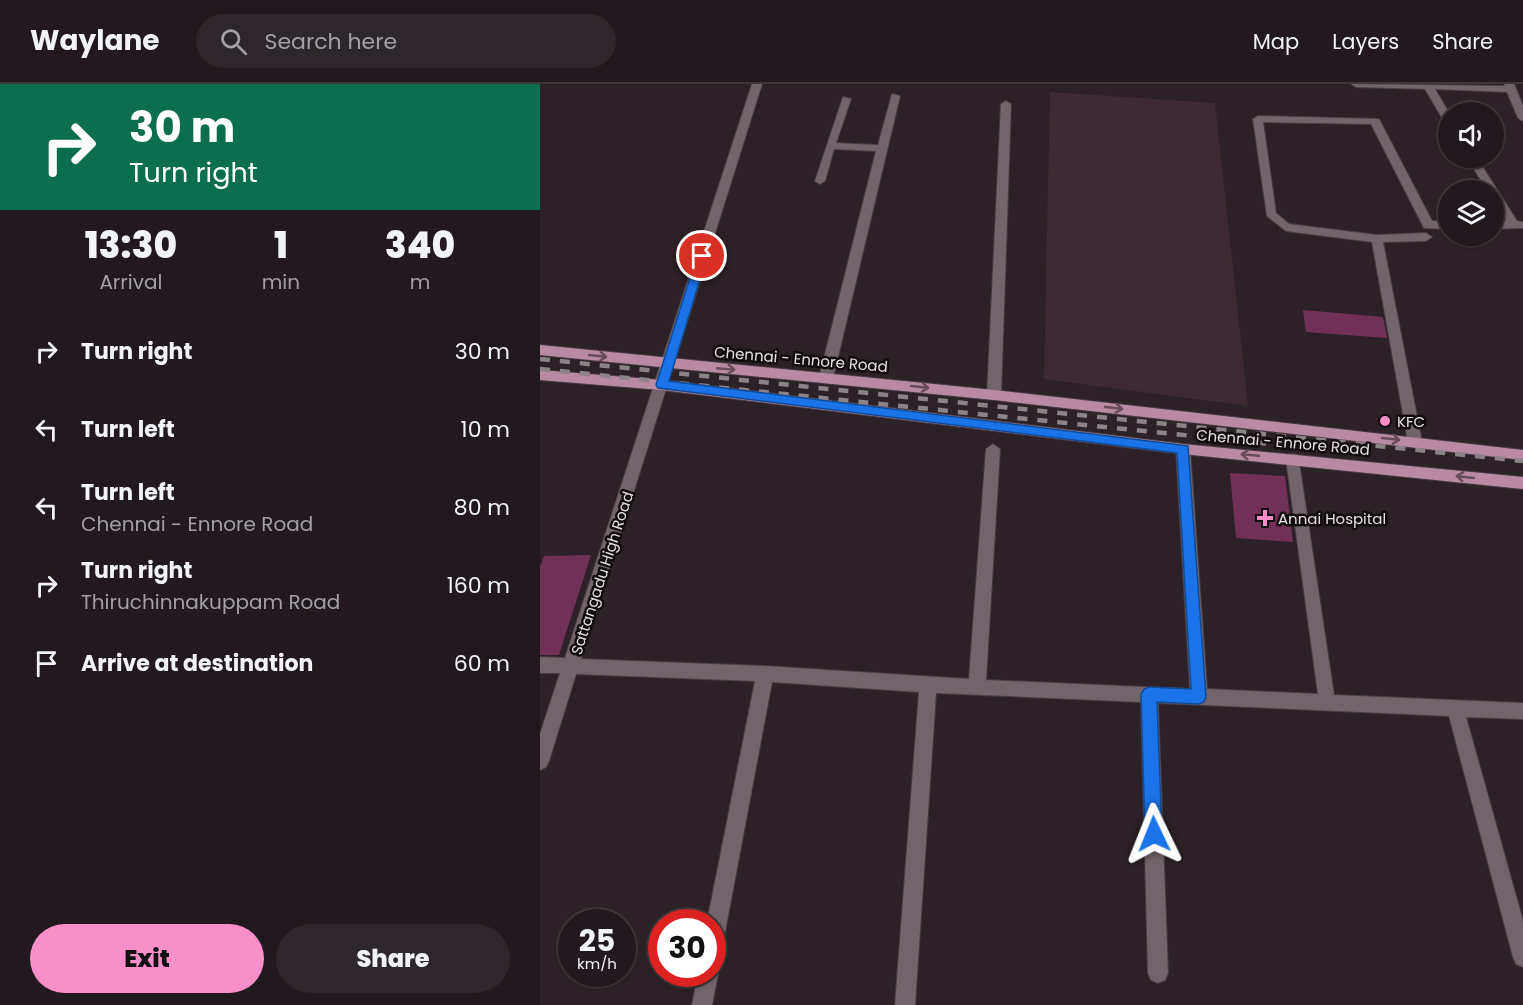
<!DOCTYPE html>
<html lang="en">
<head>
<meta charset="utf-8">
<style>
  :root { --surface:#21191d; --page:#2d262a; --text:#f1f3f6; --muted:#a2a0a4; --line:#3e383b; --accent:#f98fc9 }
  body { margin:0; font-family:Poppins,sans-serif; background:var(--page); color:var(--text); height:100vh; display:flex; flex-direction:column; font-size:22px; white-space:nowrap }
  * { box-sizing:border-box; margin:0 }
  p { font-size:20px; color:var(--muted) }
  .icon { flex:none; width:33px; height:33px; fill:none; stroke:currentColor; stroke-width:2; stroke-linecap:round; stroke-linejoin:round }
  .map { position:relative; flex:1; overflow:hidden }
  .side { display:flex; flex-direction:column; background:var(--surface); width:540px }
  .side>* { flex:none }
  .banner { background:#0b6e4f; color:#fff; overflow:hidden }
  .controls { position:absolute; left:898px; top:18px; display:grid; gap:12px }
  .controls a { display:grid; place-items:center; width:66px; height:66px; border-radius:50%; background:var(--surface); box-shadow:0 2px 4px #0004,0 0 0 2px var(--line); font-size:30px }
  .speed { position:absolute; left:18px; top:825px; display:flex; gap:12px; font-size:30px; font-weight:700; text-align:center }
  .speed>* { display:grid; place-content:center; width:78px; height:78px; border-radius:50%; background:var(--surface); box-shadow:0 2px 4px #0004,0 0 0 2px var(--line); line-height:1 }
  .speed small { font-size:15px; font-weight:400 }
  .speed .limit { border:9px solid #d22; background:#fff; color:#111 }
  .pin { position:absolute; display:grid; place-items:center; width:51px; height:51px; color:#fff; margin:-26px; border:3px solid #fff; border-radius:50%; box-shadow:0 2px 6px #0007 }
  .me { position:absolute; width:66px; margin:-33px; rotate:358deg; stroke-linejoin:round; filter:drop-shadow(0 0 4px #0008) }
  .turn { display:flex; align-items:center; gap:21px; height:126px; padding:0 30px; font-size:27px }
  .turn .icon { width:78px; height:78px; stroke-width:2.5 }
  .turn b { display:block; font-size:42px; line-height:51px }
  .eta { display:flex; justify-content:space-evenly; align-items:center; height:102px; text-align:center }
  .eta b { font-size:36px; font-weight:800; line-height:42px }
  .primary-button { display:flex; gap:12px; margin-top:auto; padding:12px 30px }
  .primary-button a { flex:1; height:69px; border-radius:36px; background:var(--accent); color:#111; font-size:24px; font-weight:800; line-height:69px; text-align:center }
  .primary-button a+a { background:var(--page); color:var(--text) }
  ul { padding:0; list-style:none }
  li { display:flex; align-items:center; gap:18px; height:78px; padding:0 30px }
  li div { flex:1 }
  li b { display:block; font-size:22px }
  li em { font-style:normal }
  header { display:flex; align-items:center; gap:36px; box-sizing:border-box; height:84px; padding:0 30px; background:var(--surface); border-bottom:2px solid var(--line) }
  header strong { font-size:28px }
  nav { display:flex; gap:33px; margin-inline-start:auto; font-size:21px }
  .search { width:420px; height:54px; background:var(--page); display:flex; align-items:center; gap:15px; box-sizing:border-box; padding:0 21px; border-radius:33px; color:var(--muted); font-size:22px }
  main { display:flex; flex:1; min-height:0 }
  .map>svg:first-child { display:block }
</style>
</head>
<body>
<header>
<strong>Waylane</strong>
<div class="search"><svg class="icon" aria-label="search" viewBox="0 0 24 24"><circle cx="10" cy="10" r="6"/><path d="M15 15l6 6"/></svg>Search here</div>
<nav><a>Map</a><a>Layers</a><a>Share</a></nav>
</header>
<main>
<section class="side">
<div class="banner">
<div class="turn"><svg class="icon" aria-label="right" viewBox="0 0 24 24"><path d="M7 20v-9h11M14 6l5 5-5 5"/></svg><div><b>30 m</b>Turn right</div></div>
</div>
<div class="eta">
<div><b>13:30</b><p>Arrival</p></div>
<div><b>1</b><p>min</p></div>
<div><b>340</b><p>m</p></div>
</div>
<ul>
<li><svg class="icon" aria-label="right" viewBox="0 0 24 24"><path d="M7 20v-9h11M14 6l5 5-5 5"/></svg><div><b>Turn right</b></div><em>30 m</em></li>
<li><svg class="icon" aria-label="left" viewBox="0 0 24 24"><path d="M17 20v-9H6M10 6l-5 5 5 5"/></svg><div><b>Turn left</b></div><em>10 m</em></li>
<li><svg class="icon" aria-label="left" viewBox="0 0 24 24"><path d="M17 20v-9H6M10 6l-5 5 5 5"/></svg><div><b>Turn left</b><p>Chennai - Ennore Road</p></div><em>80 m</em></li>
<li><svg class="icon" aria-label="right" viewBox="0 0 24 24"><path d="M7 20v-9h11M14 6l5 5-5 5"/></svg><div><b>Turn right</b><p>Thiruchinnakuppam Road</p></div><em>160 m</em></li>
<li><svg class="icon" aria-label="arrive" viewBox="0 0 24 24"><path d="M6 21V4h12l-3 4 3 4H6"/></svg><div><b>Arrive at destination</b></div><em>60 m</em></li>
</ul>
<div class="primary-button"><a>Exit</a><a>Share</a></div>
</section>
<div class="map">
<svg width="983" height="921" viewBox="0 0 983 921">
  <rect width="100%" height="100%" fill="#2c2127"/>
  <!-- built -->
  <path fill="#3c2b33" d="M 510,8 L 675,19 L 708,322 L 504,295 Z"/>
  <!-- building -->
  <g fill="#713156">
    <path d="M 763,226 L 843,233 L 847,254 L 766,248 Z"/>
    <path d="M 690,389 L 745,392 L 753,458 L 696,454 Z"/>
    <path d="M 51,471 L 19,571 L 0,571 L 0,483 L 4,472 Z"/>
  </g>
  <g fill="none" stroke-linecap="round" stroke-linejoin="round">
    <!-- minor casing -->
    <g stroke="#473e43" stroke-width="2">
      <g id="minor">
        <path d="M 212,0 L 222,0 L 41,575 L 225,582 L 429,595 L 446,365 L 453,360 L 460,365 L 446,596 L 650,605 L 636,365 L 643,360 L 650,365 L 667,605 L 778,610 L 746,375 L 753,370 L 758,371 L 794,611 L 983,619 L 983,635 L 926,633 L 983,837 L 983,883 L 976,880 L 973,873 L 909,632 L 618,619 L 628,889 L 625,896 L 618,899 L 611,896 L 608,889 L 601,618 L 396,609 L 375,921 L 355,921 L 379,608 L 232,598 L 182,864 L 179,871 L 172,874 L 172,838 L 167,838 L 215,597 L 36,590 L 9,677 L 6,683 L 0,686 L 0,650 L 20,589 L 0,589 L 0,573 L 25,574 Z"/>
        <path d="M 811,0 L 965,2 L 964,0 L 974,0 L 983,22 L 983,37 L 978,34 L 967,8 L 895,5 L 909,29 L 909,40 L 905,39 L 885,5 L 816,3 Z"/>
        <path d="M 352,10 L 360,12 L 293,294 L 286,299 L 279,294 L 336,67 L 294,65 L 285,97 L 280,100 L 275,97 L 303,13 L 311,15 L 296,59 L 338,61 Z"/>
        <path d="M 466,17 L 471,20 L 461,311 L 454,316 L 447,311 L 461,20 Z"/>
        <path d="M 718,32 L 839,35 L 892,137 L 909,137 L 909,145 L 884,144 L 831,40 L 723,38 L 736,129 L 749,140 L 837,151 L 886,149 L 892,153 L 886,157 L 843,158 L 882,358 L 880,362 L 875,363 L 868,358 L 832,158 L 746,147 L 727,132 L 713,35 Z"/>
        <path d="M 927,74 L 937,74 L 977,137 L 983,138 L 983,144 L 954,145 L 954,137 L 966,137 L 954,118 L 954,106 L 947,106 Z"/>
        <path d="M 172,882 L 178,890 L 172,921 L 152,921 L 158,890 L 172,890 Z"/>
      </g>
    </g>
    <!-- primary casing -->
    <g stroke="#473e43" stroke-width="2">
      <g id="primary">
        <path d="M 0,261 L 454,306 L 983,366 L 983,376 L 454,316 L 0,271 Z"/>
        <path d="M 0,286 L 122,296 L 643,360 L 983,393 L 983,405 L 643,370 L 122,306 L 0,296 Z"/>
      </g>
    </g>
    <!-- minor -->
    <use href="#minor" fill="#71646a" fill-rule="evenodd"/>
    <!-- primary -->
    <use href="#primary" fill="#ba8aa2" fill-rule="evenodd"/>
    <!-- rail -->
    <g stroke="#8c8388" stroke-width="4.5" stroke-dasharray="10 10" stroke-linecap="butt">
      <path d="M 0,275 L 983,377"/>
      <path d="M 0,285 L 828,370"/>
    </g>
  </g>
  <!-- one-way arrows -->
  <defs><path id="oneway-shaft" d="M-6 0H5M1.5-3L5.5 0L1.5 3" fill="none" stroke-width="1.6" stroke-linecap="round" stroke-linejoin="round" transform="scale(1.5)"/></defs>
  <g stroke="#664c58">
    <use href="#oneway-shaft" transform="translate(58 272) rotate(6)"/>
    <use href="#oneway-shaft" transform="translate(186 285) rotate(5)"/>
    <use href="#oneway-shaft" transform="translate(380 303) rotate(6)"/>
    <use href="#oneway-shaft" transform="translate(574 324) rotate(6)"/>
    <use href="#oneway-shaft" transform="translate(851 355) rotate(6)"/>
    <use href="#oneway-shaft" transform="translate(710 371) rotate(-175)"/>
    <use href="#oneway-shaft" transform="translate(925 393) rotate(-174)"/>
  </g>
  <!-- route -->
  <path fill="#1a73e8" stroke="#114b97" stroke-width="1.5" d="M 162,168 L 167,172 L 129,297 L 648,362 L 666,613 L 664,618 L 659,620 L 617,618 L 622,750 L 620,756 L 614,758 L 608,756 L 605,750 L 601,610 L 604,605 L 609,603 L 651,605 L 637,369 L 118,304 L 116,301 L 157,172 Z"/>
  <!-- markers -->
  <g fill="#f98fc9" stroke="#110d0f" stroke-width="2">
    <circle cx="845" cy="337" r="6"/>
    <path d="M722 425h6v6h6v6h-6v6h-6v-6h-6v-6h6z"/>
  </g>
  <g text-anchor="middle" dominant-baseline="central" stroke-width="5" stroke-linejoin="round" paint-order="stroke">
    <!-- street labels -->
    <g font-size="15" fill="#e7dfe3" stroke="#110d0f">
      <text transform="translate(261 275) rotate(5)">Chennai - Ennore Road</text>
      <text transform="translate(743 358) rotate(5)">Chennai - Ennore Road</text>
      <text transform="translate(62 489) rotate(-72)">Sattangadu High Road</text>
    </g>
    <!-- poi labels -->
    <g font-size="15" fill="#e7dfe3" stroke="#110d0f" text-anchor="start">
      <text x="857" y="337">KFC</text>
      <text x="738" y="434">Annai Hospital</text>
    </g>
  </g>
</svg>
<div class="controls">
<a><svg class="icon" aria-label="sound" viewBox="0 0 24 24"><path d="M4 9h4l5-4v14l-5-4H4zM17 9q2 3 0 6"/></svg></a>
<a><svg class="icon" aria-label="layers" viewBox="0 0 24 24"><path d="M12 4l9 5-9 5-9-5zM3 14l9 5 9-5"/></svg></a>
</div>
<div class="speed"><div>25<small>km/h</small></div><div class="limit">30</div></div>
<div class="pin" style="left:162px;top:172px;background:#d93025"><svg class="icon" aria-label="arrive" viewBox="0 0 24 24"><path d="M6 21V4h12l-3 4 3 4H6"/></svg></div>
<svg class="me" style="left:614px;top:750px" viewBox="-20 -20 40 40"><path d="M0-17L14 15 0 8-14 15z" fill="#1a73e8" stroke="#fff" stroke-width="4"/></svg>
</div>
</main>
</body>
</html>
